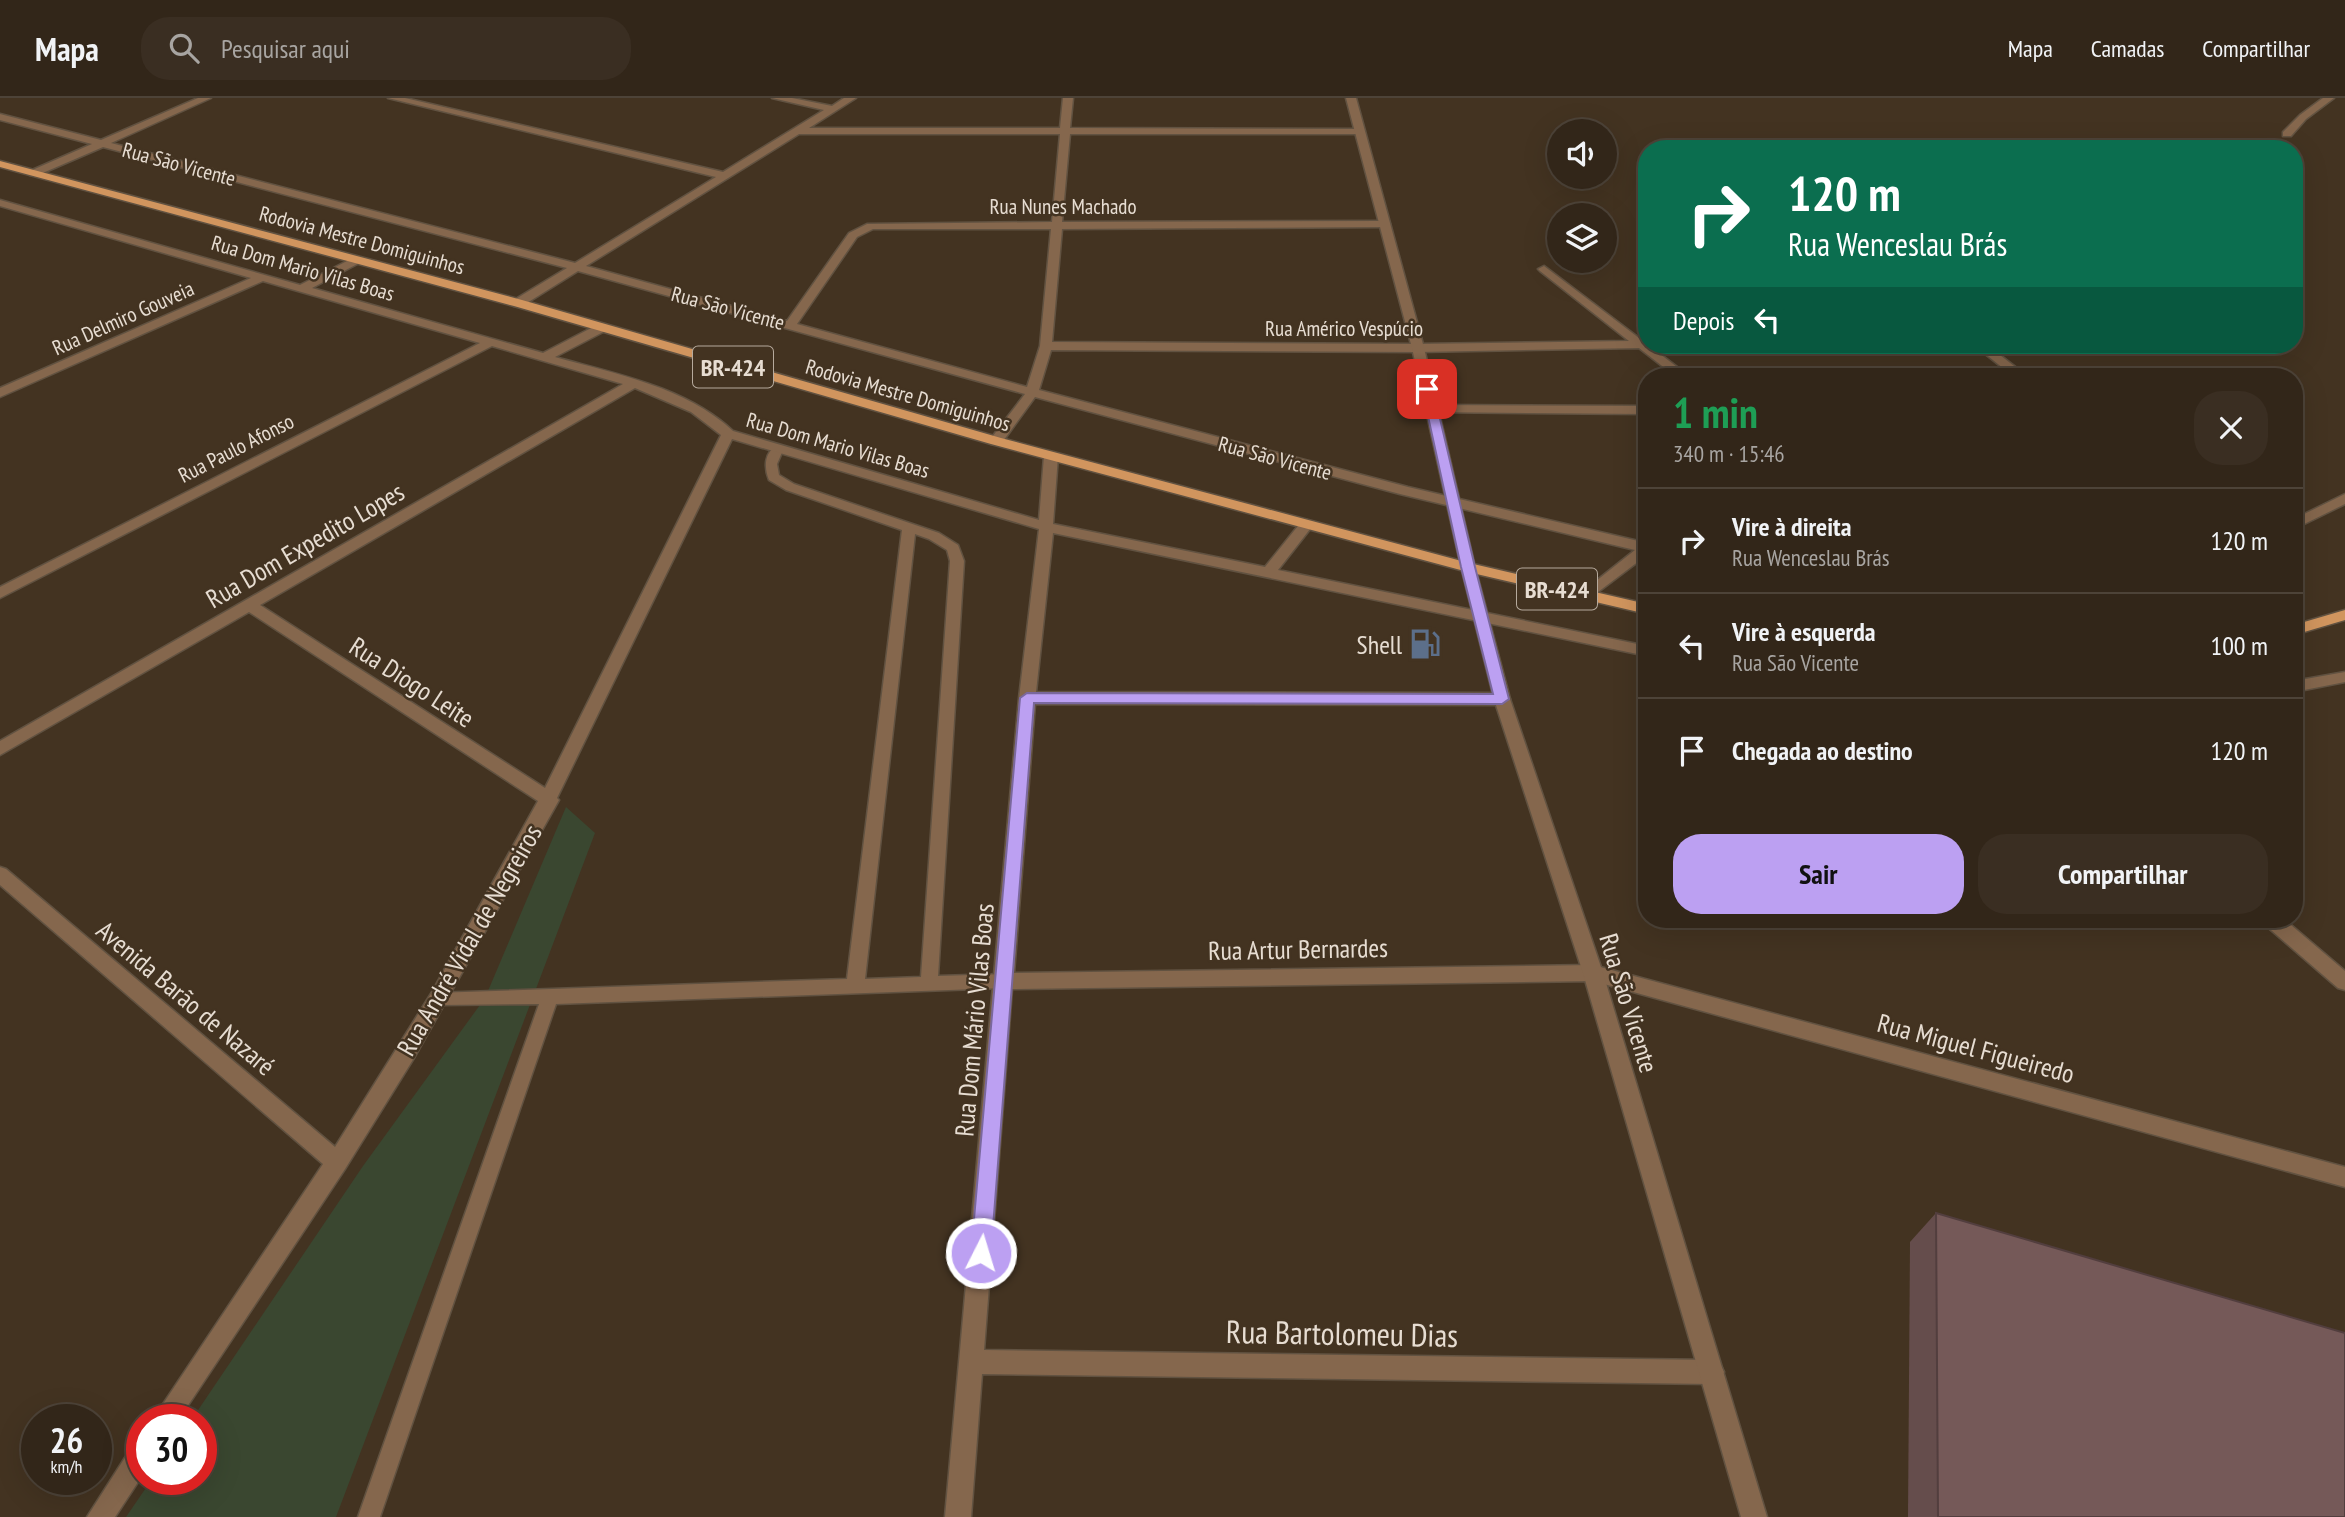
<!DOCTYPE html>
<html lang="pt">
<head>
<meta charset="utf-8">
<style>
  :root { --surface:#322619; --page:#3a2e22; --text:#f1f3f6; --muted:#a8a5a2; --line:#4d4338; --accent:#bca0f2 }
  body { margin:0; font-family:"PT Sans Narrow",sans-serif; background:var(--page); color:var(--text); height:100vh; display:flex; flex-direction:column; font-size:26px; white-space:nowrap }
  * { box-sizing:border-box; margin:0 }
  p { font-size:23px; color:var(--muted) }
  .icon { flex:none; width:38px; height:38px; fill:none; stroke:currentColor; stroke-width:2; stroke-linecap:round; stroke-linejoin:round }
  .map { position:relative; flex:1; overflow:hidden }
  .drawer { position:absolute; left:1638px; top:270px; width:665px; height:560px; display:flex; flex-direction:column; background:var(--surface); border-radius:28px; box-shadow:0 7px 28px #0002,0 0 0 2px var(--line) }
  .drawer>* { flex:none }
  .banner { position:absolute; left:1638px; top:42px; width:665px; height:214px; border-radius:28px; box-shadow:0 7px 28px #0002,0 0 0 2px var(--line); background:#0b6e4f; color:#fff; overflow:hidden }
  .controls { position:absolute; left:1547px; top:21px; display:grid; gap:14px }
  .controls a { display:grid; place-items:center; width:70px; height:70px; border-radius:50%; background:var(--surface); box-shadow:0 7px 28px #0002,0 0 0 2px var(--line); font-size:35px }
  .speed { position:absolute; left:21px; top:1306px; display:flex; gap:14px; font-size:35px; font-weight:700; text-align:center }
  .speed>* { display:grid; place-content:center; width:91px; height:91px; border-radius:50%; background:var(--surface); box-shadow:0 7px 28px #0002,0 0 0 2px var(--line); line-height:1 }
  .speed small { font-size:18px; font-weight:400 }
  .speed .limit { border:10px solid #d22; background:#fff; color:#111 }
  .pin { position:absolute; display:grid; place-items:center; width:60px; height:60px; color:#fff; margin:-30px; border-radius:14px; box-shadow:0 4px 10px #0006 }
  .me { position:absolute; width:77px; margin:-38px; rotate:5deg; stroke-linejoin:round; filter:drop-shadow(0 0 5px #0008) }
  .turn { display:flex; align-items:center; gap:24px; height:147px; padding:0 35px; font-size:32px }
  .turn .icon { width:91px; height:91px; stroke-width:2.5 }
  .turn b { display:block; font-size:49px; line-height:60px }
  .then { display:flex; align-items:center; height:66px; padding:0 35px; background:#0003; gap:14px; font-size:26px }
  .round { display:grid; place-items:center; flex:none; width:74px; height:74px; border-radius:28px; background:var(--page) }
  .overview { display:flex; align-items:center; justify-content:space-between; height:119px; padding:0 35px }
  h1 { font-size:42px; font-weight:600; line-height:52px; color:#1e9e55 }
  .primary-button { display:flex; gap:14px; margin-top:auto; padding:14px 35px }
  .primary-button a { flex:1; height:80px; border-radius:28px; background:var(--accent); color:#111; font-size:28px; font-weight:600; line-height:80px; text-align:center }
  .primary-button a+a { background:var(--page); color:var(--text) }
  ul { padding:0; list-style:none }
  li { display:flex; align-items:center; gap:21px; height:105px; padding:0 35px; border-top:2px solid var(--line) }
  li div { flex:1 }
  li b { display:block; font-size:26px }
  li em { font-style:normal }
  header { display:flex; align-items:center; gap:42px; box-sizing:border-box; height:98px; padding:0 35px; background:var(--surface); border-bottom:2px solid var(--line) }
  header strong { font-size:33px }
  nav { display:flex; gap:38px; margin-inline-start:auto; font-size:24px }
  .search { width:490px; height:63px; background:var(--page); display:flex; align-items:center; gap:18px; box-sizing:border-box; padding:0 24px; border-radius:28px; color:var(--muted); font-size:26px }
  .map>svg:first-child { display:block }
</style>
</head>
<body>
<header>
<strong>Mapa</strong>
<div class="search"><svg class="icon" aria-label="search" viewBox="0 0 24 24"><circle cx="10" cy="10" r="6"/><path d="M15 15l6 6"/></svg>Pesquisar aqui</div>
<nav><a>Mapa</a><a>Camadas</a><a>Compartilhar</a></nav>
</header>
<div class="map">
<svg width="2345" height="1419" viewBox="0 0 2345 1419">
  <rect width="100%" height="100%" fill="#433321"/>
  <!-- green -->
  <path fill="#3a4730" d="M 566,709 L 595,735 L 336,1419 L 126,1419 L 152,1381 L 201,1381 L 201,1321 L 192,1321 L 363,1068 L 485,900 Z"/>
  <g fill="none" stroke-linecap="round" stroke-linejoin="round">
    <!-- service casing -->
    <g stroke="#615241" stroke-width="3">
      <path id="service" d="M 777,348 L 783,352 L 777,366 L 779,377 L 794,386 L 939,435 L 958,447 L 964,463 L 938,878 L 1005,876 L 1011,878 L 1014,883 L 1011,888 L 1005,890 L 556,906 L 380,1419 L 358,1419 L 539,906 L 439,907 L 433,905 L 430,900 L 433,895 L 847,881 L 902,432 L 786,392 L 769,382 C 764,370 764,354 777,348 ZM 915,436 L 929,441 L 947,452 L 950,463 L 921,879 L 865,881 Z"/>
    </g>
    <!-- minor casing -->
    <g stroke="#615241" stroke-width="3">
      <g id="minor">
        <path d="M 198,0 L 211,0 L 111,45 L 575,165 L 716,79 L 388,0 L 405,0 L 723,74 L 824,12 L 772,0 L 792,0 L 832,8 L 844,0 L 856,0 L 809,30 L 1060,30 L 1063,0 L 1073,0 L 1070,30 L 1361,31 L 1363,33 L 1358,36 L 1070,36 L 1062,124 L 1385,123 L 1390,126 L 1385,129 L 1062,131 L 1052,244 L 1418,246 L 1629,243 L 1540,173 L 1538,171 L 1544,168 L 1689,278 L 1675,278 L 1639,250 L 1418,254 L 1051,252 L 1039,292 L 1408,389 L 1647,445 L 1647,457 L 1586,503 L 1578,498 L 1581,495 L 1635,452 L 1400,396 L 1035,299 L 1001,346 L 991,346 L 989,343 L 1025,296 L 578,173 L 522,208 L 514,208 L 514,202 L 567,170 L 103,49 L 38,77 L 30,77 L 30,73 L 92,46 L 0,22 L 0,16 L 101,42 ZM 799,36 L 1060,36 L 1052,124 L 867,126 L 849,135 L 787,223 L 586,168 ZM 873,131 L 1051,131 L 1040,248 L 1027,289 L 797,226 L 857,139 Z"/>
        <path d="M 2323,0 L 2334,0 L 2306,21 L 2291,38 L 2283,38 L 2283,34 L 2300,17 Z"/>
        <path d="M 0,102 L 300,187 L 353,160 L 361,160 L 361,164 L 312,190 L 543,255 L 597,227 L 605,227 L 605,233 L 555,259 C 616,276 686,289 733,333 L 1039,422 L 1044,358 L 1051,354 L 1058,358 L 1053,426 L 1265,469 L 1302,423 L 1307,422 L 1314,426 L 1278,472 L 1647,548 L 1647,558 L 1053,435 L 1036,594 L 1502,595 L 1510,601 L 1502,607 L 1035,606 L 1014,875 L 1593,867 L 2345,1069 L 2345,1089 L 1593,883 L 1012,891 L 984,1252 L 1712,1262 L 1720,1266 L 1724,1274 L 1720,1282 L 1712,1286 L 982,1276 L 971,1419 L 945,1419 L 1019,600 L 1039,431 L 732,341 L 557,700 L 559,702 L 414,960 L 345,1071 L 179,1321 L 153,1321 L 323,1066 L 0,787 L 0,769 L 6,771 L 335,1049 L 432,894 L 538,703 L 249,514 L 0,657 L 0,643 L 623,286 L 492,248 L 0,500 L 0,489 L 480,245 L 263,183 L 0,299 L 0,290 L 251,180 L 0,108 ZM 635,290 L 691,314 L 721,337 L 545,690 L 260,507 Z"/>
        <path d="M 1974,247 L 1987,247 L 2027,278 L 2013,278 Z"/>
        <path d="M 1432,307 L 1647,308 L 1647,316 L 1427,314 L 1427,308 Z"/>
        <path d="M 2345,396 L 2345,406 L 2294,431 L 2294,421 Z"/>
        <path d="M 2345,574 L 2345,584 L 2294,594 L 2294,583 Z"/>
        <path d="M 2262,821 L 2284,821 L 2345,873 L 2345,892 L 2338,890 L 2264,826 Z"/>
        <path d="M 142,1344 L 142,1378 L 115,1419 L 87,1419 L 133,1347 Z"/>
      </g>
    </g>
    <!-- tertiary casing -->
    <g stroke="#615241" stroke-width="3">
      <path id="tertiary" d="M 1346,0 L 1356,0 L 1424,250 L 1475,469 L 1510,601 L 1603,875 L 1767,1419 L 1741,1419 L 1583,875 L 1494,601 L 1461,469 L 1412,250 Z"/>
    </g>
    <!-- primary casing -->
    <g stroke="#615241" stroke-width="3">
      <g id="primary">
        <path d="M 0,63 L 522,202 L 1001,340 L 1469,465 L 1647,506 L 1647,516 L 1468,474 L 991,346 L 514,208 L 0,69 Z"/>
        <path d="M 2345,512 L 2345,522 L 2294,537 L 2294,527 Z"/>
      </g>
    </g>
    <!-- service -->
    <use href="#service" fill="#85674d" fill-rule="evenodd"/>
    <!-- minor -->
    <use href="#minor" fill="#85674d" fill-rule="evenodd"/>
    <!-- tertiary -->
    <use href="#tertiary" fill="#85674d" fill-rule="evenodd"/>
    <!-- primary -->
    <use href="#primary" fill="#d1955e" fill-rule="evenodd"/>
  </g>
  <!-- wall -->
  <path fill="#654d4c" d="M 1936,1115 L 2345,1419 L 1908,1419 L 1910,1144 Z"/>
  <!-- building -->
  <path fill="#755958" stroke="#523e3e" stroke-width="2" d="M 1936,1115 L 2345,1235 L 2345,1419 L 1938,1419 Z"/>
  <!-- route -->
  <path fill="#bca0f2" stroke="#7a689d" stroke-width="2" d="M 1427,287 L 1433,291 L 1475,469 L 1509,601 L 1502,606 L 1034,605 L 991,1155 L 988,1162 L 981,1165 L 974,1162 L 971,1155 L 1020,600 L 1027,595 L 1493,596 L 1461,469 L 1422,291 Z"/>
  <!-- icons -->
  <defs>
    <g id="fuel-bare" transform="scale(2.415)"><path d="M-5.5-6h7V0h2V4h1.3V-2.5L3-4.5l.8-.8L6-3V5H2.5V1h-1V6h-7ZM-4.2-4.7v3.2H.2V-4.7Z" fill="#5c6f8a" stroke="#433321" stroke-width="2.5" paint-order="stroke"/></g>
  </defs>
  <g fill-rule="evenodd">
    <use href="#fuel-bare" x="1425" y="546"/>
  </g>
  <g text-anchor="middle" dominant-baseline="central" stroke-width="5" stroke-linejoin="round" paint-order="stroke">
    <!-- far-street labels -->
    <g font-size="21" fill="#e7ddd2" stroke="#433321">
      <text transform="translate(179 66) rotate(15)">Rua São Vicente</text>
      <text x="1063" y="108">Rua Nunes Machado</text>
      <text transform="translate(362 142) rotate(15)">Rodovia Mestre Domiguinhos</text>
      <text transform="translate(303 170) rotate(16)">Rua Dom Mario Vilas Boas</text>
      <text transform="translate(728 210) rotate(15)">Rua São Vicente</text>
      <text transform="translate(123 220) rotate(-24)">Rua Delmiro Gouveia</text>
      <text x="1344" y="230">Rua Américo Vespúcio</text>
      <text transform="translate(908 297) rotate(16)">Rodovia Mestre Domiguinhos</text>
      <text transform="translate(838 347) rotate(16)">Rua Dom Mario Vilas Boas</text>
      <text transform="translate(236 350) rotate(-27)">Rua Paulo Afonso</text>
      <text transform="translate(1275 360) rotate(15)">Rua São Vicente</text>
    </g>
    <!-- shield labels -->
    <g fill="#433321" stroke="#b6aa9d" stroke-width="2">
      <rect x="693" y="248.5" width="80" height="41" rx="5"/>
      <rect x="1517" y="470.5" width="80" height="41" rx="5"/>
    </g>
    <g font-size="24" font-weight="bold" fill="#e7ddd2">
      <text x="733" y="269">BR-424</text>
      <text x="1557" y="491">BR-424</text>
    </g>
    <!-- street labels -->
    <g font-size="26" fill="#e7ddd2" stroke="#433321">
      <text transform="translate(305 447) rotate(-30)">Rua Dom Expedito Lopes</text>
      <text transform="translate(412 584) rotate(33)">Rua Diogo Leite</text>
      <text transform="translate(469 842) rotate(-60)">Rua André Vidal de Negreiros</text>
      <text transform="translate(1298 851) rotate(-1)">Rua Artur Bernardes</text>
      <text transform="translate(186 900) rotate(40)">Avenida Barão de Nazaré</text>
      <text transform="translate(1629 905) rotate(73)">Rua São Vicente</text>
      <text transform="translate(974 922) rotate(-85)">Rua Dom Mário Vilas Boas</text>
      <text transform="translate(1976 950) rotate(15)">Rua Miguel Figueiredo</text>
    </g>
    <!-- poi labels -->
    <g font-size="26" fill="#e7ddd2" stroke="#433321" text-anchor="end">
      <text x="1402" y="546">Shell</text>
    </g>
    <!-- near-street labels -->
    <g font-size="32" fill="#e7ddd2" stroke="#433321">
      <text transform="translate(1342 1235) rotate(1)">Rua Bartolomeu Dias</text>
    </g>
  </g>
</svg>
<div class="controls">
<a><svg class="icon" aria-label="sound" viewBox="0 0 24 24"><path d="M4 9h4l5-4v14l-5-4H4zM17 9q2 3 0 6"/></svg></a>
<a><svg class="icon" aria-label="layers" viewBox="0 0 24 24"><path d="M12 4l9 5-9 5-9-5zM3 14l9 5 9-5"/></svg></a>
</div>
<div class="speed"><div>26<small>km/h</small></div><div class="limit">30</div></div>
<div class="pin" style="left:1427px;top:291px;background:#d93025"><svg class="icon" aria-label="arrive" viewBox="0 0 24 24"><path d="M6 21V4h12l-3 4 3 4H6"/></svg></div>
<svg class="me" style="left:981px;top:1155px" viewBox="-20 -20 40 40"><circle r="17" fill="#bca0f2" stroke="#fff" stroke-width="3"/><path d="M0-11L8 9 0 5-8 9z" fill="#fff"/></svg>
<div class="banner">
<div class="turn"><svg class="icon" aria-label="right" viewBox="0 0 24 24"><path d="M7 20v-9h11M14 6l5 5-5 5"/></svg><div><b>120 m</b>Rua Wenceslau Brás</div></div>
<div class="then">Depois<svg class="icon" aria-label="left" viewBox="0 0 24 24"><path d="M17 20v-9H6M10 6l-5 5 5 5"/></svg></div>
</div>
<section class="drawer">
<div class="overview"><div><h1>1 min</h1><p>340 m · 15:46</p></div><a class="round"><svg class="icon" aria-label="close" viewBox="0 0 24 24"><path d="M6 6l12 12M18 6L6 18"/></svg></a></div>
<ul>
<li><svg class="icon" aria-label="right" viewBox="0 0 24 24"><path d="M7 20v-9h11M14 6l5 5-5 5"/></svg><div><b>Vire à direita</b><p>Rua Wenceslau Brás</p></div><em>120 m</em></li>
<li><svg class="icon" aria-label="left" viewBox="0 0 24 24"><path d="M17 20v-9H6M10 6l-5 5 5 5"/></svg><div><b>Vire à esquerda</b><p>Rua São Vicente</p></div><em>100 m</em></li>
<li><svg class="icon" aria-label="arrive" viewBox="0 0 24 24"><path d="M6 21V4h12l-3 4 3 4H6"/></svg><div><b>Chegada ao destino</b></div><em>120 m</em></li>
</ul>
<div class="primary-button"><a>Sair</a><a>Compartilhar</a></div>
</section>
</div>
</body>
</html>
